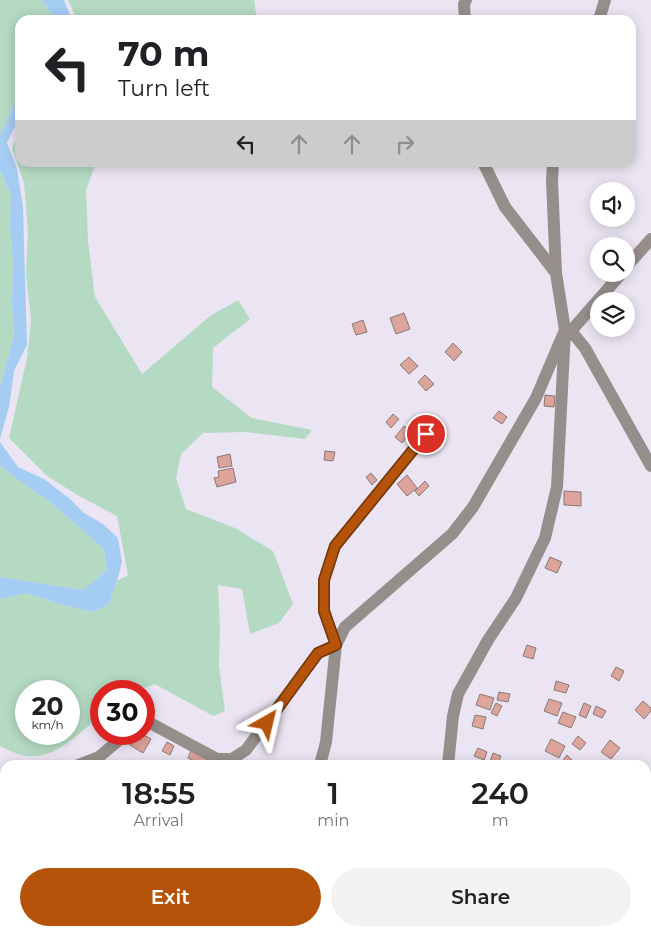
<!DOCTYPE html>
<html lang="en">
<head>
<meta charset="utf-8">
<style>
  :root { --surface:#fff; --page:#f2f2f2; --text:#202124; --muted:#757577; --accent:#b45309 }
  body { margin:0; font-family:Montserrat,sans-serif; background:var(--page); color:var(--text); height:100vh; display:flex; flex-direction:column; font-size:19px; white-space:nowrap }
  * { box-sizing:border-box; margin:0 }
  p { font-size:16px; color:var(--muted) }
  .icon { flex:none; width:28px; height:28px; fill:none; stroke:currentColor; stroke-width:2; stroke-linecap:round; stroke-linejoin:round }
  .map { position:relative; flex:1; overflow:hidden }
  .sheet { position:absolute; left:0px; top:760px; width:651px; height:176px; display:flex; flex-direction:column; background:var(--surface); border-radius:15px 15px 0 0; box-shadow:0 2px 12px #0003 }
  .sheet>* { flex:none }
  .guide { position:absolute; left:15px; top:15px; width:621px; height:152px; border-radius:15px; box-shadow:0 2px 12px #0003; background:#fff; color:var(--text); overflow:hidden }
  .tools { position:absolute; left:590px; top:182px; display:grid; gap:10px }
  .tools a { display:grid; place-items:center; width:45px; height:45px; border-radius:50%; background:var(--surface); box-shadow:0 2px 12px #0003; font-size:25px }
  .speed { position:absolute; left:15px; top:680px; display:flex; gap:10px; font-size:25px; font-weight:700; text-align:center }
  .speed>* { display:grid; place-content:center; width:65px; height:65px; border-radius:50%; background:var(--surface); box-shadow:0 2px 12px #0003; line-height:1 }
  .speed small { font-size:12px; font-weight:400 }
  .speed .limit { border:8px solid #d22; background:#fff; color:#111 }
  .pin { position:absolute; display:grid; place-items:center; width:42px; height:42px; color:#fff; margin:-21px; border:2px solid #fff; border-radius:50%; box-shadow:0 1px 5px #0007 }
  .me { position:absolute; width:55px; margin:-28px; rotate:37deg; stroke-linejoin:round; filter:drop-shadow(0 0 4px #0008) }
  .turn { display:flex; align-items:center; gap:18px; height:105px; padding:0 20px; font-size:22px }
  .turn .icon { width:65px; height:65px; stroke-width:2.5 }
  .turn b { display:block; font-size:35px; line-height:42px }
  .lanes { display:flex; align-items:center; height:48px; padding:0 20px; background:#0003; justify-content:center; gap:25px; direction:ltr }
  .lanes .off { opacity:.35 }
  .eta { display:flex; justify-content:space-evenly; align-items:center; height:85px; text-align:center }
  .eta b { font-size:30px; font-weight:600; line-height:35px }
  .button { display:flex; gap:10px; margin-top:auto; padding:10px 20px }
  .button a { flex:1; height:58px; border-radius:30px; background:var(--accent); color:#fff; font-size:20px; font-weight:600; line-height:58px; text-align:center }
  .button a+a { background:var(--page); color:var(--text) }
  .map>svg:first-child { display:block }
</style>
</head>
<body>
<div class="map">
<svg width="651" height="936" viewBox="0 0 651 936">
  <rect width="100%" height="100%" fill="#ebe5f3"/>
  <!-- green -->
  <g fill="#b4dac3" fill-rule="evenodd">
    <path d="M 0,0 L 42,0 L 56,20 L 20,20 L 20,99 L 15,103 L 0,136 Z"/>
    <path d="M 68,0 L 254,0 L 257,20 L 77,20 Z"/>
    <path d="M 20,130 L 20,162 L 96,163 L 86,190 L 88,240 L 95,297 L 142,374 L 210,316 L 238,300 L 250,319 L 213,348 L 212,387 L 252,418 L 312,430 L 305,439 L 245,432 L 203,433 L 181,454 L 176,478 L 186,509 L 235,528 L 273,551 L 293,604 L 279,623 L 250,634 L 242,589 L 218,585 L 220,630 L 219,666 L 225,711 L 213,716 L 155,684 L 137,691 L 101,691 L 101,715 C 78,734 51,765 18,754 C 12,752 6,749 0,746 L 0,599 L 26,593 L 60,604 L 94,612 L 109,604 L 117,581 L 128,575 L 117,516 L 79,496 L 47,476 L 9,438 L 27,358 L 31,320 L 26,274 L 28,232 L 24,183 L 12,148 ZM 26,691 L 69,691 L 69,734 L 26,734 Z"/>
    <path d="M 0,170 L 11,194 L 10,227 L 13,263 L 12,304 L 14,336 L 0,388 Z"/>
    <path d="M 0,465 L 10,474 L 50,502 L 104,549 L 107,570 L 83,590 L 0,577 Z"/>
  </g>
  <!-- water -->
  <g fill="#a5ccf3">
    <path d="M 42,0 L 64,0 L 72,20 L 56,20 Z"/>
    <path d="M 20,99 L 20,116 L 7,143 L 17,169 L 23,207 L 27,345 L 14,371 L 9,407 L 0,439 L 0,388 L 14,336 L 12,304 L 13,263 L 10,227 L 11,194 L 0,170 L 0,136 L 15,103 Z"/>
    <path d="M 0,442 L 18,467 L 44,479 L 70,499 L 84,513 L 103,524 L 118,538 L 122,562 L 117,581 L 109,604 L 94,612 L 60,604 L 26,593 L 0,599 L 0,577 L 83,590 L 107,570 L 104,549 L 50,502 L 10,474 L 0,465 Z"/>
  </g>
  <!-- building -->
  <g fill="#dca49b" stroke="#897977">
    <path d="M 404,313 L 410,329 L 396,334 L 390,318 Z"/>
    <path d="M 363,320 L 367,332 L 356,335 L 352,324 Z"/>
    <path d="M 453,343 L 462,352 L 454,361 L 445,352 Z"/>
    <path d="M 409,357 L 418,366 L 409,374 L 400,365 Z"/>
    <path d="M 425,375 L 434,384 L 426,391 L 418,382 Z"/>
    <path d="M 545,395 L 555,396 L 554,407 L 544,406 Z"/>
    <path d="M 499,411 L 507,417 L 502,424 L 493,418 Z"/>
    <path d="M 393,414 L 399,419 L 391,428 L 386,422 Z"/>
    <path d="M 404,426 L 412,432 L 402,443 L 395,437 Z"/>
    <path d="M 325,451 L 335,452 L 333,461 L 324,460 Z"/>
    <path d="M 230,454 L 232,466 L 219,468 L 217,457 Z"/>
    <path d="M 233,468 L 236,482 L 217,487 L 214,478 L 219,477 L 218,471 Z"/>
    <path d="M 371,473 L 377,480 L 372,485 L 366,477 Z"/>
    <path d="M 407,475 L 417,488 L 407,496 L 397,484 Z"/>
    <path d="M 425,481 L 429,486 L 419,496 L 415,491 Z"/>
    <path d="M 564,491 L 581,492 L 581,506 L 564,505 Z"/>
    <path d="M 550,557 L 562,562 L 557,573 L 545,568 Z"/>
    <path d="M 527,645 L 536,648 L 533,659 L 523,656 Z"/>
    <path d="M 616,667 L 624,671 L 619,681 L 611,676 Z"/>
    <path d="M 556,681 L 569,685 L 566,693 L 554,690 Z"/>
    <path d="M 499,692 L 510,694 L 508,702 L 497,700 Z"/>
    <path d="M 480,694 L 494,698 L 490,710 L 476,705 Z"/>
    <path d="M 549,699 L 562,703 L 557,716 L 544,711 Z"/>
    <path d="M 643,701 L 651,708 L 651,711 L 644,719 L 635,710 Z"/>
    <path d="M 496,703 L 502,706 L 497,716 L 491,713 Z"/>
    <path d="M 584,703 L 591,706 L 586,718 L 579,715 Z"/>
    <path d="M 596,706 L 606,711 L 602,718 L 593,714 Z"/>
    <path d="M 563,712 L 576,717 L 571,728 L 558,723 Z"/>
    <path d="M 475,715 L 486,717 L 483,729 L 472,726 Z"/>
    <path d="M 137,734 L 142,734 L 151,739 L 143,753 L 130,745 Z"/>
    <path d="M 578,736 L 586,743 L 580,750 L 572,744 Z"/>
    <path d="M 551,739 L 565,746 L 559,758 L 545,751 Z"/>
    <path d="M 610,740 L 620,748 L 611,759 L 601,752 Z"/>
    <path d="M 167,742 L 174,746 L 170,755 L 162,751 Z"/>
    <path d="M 192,748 L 211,757 L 207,765 L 203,765 L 188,758 Z"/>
    <path d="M 478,748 L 487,752 L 484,760 L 474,756 Z"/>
    <path d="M 493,753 L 501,756 L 498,764 L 490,762 Z"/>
    <path d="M 567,755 L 574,762 L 572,765 L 563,765 L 561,763 Z"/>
    <path d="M 247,931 L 263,932 L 262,936 L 246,936 Z"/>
    <path d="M 406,931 L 420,931 L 419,936 L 406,936 Z"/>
  </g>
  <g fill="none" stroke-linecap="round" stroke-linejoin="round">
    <!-- minor -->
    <g stroke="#958e8b" stroke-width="12">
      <path d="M 465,20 L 464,4 L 466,0"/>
      <path d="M 599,20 L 605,0"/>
      <path d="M 483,162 L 505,207 L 556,273"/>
      <path d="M 626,267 L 651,239"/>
      <path d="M 571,331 L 621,274"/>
      <path d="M 144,724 L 152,724 L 217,759 L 232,759 L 246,750 L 318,653 L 336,645 L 324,611 L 324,580 L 335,546 L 426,434"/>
      <path d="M 78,765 L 99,757 L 126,734"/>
      <path d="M 320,765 L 326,742 L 336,645 L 345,627 L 452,534 L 473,507 L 536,398 L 565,330 L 556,273 L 552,181 L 553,162"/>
      <path d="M 448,765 L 453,716 L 458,694 L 488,640 L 516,598 L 545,538 L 557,487 L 565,330 L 571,331 L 585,348 L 651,466"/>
      <path d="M 0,780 L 5,781"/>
      <path d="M 0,858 L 5,858"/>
      <path d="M 646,919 L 651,910"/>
      <path d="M 172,936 L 174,931"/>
      <path d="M 282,936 L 282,931"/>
      <path d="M 427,936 L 428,931"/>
      <path d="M 638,936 L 640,931"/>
    </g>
  </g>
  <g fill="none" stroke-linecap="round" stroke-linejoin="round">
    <!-- route casing -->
    <g stroke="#753606" stroke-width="12">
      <path id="route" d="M 267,723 L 318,653 L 336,645 L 324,611 L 324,580 L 335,546 L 426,434"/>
    </g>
    <!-- route -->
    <use href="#route" stroke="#b45309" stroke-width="9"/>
  </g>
</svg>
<div class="tools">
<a><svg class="icon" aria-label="sound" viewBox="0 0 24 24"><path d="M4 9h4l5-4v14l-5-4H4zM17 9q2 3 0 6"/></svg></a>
<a><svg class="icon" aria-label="search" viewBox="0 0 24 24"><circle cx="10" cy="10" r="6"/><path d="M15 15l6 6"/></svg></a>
<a><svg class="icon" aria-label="layers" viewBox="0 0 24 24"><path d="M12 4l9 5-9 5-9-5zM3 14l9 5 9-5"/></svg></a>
</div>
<div class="speed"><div>20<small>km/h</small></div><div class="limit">30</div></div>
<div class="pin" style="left:426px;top:434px;background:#d93025"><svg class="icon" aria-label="arrive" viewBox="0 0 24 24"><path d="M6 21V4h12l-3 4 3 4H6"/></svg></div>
<svg class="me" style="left:267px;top:723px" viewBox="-20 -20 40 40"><path d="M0-17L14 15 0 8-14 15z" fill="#b45309" stroke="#fff" stroke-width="4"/></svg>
<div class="guide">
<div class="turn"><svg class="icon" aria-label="left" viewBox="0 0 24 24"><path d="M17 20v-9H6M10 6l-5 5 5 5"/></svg><div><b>70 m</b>Turn left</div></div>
<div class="lanes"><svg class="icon" aria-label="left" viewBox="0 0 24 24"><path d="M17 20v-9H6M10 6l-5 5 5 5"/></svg><svg class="icon off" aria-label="ahead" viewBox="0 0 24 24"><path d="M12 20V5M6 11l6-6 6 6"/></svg><svg class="icon off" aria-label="ahead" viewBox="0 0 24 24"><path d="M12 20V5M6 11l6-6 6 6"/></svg><svg class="icon off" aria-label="right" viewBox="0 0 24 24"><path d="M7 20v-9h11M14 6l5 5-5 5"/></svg></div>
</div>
<section class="sheet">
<div class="eta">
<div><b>18:55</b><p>Arrival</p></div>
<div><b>1</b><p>min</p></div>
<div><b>240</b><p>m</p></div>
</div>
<div class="button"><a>Exit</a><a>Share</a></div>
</section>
</div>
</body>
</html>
